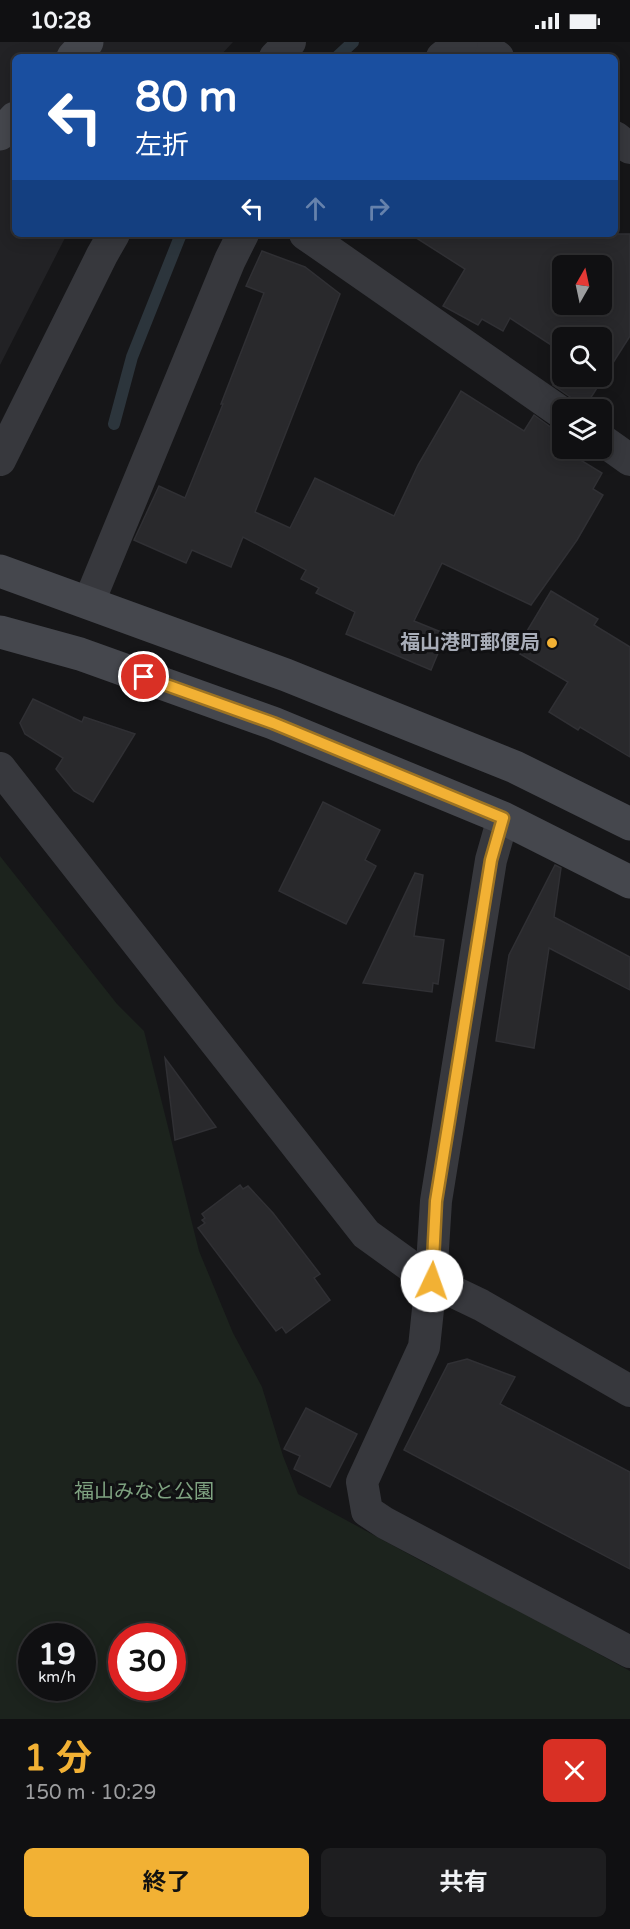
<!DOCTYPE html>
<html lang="ja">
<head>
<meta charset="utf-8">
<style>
  :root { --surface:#101012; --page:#1e1e20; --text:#f1f3f6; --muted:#9c9d9f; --line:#303032; --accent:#f2b134 }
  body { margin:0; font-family:"Varela Round","Noto Sans JP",sans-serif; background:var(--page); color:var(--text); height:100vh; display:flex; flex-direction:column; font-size:22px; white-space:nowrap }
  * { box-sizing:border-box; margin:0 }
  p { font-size:20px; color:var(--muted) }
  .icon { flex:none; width:33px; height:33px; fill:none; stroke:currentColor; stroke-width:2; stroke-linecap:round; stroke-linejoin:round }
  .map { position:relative; height:1677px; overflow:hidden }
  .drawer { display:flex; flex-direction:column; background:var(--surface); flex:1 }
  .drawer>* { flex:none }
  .hud { position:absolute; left:12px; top:12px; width:606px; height:183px; border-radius:9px; box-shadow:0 3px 15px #0003,0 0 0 2px var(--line); background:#1a4fa0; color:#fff; overflow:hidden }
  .needle { width:39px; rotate:9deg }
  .tools { position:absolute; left:552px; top:213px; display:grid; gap:12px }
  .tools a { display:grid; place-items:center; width:60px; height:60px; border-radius:9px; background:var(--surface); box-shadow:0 3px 15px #0003,0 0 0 2px var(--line); font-size:30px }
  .speed { position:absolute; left:18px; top:1581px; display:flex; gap:12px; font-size:30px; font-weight:700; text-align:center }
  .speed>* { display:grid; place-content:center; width:78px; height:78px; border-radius:50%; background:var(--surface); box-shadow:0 3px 15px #0003,0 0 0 2px var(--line); line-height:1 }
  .speed small { font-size:15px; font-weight:400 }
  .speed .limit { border:9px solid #d22; background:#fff; color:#111 }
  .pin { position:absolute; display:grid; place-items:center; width:51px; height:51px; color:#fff; margin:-26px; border:3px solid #fff; border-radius:50%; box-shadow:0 2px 6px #0007 }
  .me { position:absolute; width:66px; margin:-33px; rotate:3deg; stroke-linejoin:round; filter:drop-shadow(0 0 4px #0008) }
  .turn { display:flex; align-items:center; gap:21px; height:126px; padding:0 24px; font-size:27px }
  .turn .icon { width:78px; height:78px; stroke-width:2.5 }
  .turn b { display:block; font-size:42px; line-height:51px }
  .lanes { display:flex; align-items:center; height:57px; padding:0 24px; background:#0003; justify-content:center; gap:30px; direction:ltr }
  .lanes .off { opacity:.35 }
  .round { display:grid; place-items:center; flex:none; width:63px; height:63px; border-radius:9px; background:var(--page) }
  .headline { display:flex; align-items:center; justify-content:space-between; height:102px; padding:0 24px }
  h1 { font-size:36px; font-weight:700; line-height:45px; color:var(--accent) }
  .action { display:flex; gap:12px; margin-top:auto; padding:12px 24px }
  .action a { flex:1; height:69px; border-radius:9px; background:var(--accent); color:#111; font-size:24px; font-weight:700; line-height:69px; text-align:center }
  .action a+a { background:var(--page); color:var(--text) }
  .status { display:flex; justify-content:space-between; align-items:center; height:42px; padding:0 30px; background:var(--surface); direction:ltr }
  .status svg { height:16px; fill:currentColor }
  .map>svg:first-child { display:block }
</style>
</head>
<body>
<div class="status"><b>10:28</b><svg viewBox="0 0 49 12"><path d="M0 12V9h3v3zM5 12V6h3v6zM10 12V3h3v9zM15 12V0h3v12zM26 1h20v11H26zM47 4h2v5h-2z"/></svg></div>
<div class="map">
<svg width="630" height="1677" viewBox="0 0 630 1677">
  <rect width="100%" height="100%" fill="#161618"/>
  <!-- built -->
  <path fill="#222225" d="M 0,0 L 233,0 L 219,15 L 15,15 L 15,192 L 67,192 L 0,323 Z"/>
  <!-- green -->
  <path fill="#1c231d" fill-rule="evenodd" d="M 0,814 L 117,962 L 144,989 L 199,1209 L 233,1291 L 262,1345 L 283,1414 L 298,1452 L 427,1522 L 494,1555 L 630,1629 L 630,1677 L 0,1677 ZM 32,1594 L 82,1594 L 82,1646 L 32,1646 ZM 122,1594 L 172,1594 L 172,1646 L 122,1646 Z"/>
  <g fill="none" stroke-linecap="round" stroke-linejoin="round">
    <!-- stream -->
    <g stroke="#2c353c" stroke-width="12">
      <path d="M 337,15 L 353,0"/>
      <path d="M 114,382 L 132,315 L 181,192"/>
    </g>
  </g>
  <!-- building -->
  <g fill="#29292c" stroke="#303034" stroke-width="1.5" fill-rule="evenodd">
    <path d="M 410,192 L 630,192 L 630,294 L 583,368 L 579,368 L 573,357 L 553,343 L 562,328 L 562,334 L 602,334 L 602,296 L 562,296 L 562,310 L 510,276 L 503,289 L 482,277 L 478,283 L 443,264 L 465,227 ZM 562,224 L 602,224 L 602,262 L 562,262 Z"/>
    <path d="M 262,209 L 305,225 L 340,252 L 255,470 L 290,486 L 315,436 L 394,474 L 418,423 L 461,349 L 524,389 L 534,373 L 552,386 L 562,389 L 562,400 L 559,405 L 602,431 L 593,447 L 603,453 L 577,498 L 531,563 L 442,521 L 414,579 L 446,592 L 431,628 L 346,592 L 355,570 L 316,551 L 319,546 L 301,537 L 306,528 L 243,495 L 231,525 L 192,508 L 186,521 L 134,498 L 159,444 L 185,456 L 223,362 L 221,362 L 264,251 L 246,244 Z"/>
    <path d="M 551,549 L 598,577 L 594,583 L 630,605 L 630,715 L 580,685 L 578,688 L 549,670 L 568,640 L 515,609 Z"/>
    <path d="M 33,657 L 82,680 L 84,675 L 135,692 L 93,760 L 74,749 L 56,727 L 63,716 L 25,692 L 20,681 Z"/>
    <path d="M 323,760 L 380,788 L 365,818 L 376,824 L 346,882 L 279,849 Z"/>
    <path d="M 555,823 L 561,826 L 554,875 L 630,915 L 630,948 L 549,906 L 534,1006 L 496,999 L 509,913 Z"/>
    <path d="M 415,831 L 423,833 L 414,894 L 444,898 L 438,942 L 433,941 L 432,950 L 363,941 Z"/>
    <path d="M 165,1016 L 216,1085 L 175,1098 Z"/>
    <path d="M 240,1143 L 243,1147 L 248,1144 L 273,1171 L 320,1232 L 314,1236 L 330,1258 L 286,1291 L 282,1285 L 276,1289 L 198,1186 L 205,1181 L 202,1178 L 205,1176 L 202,1172 Z"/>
    <path d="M 467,1317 L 515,1335 L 500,1362 L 630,1430 L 630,1527 L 404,1408 L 448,1322 Z"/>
    <path d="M 306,1366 L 357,1392 L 330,1445 L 294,1427 L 300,1414 L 284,1407 Z"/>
  </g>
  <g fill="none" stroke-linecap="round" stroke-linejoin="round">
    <!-- street -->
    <g stroke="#37383d" stroke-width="32">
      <path d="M 476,0 L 498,15"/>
      <path d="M 275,15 L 290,0"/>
      <path d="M 442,15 L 462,0"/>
      <path d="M 615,95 L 630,106"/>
      <path d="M 305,192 L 562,371"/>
      <path d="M 602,398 L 630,418"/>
      <path d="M 0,418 L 102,213 L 114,192"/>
      <path d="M 89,560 L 230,218 L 243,192"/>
      <path d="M 0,726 L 366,1192 L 431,1239 L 481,1263 L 630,1349"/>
      <path d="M 503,776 L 491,818 L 436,1159 L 431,1239 L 424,1305 L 362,1440 L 367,1469 L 385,1481 L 630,1610"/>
    </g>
    <!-- secondary -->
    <g stroke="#45474d" stroke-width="33">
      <path d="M 73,15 L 87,0"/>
      <path d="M 0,92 L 15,76"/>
      <path d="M 0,529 L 286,633 L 515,725 L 630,782"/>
      <path d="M 0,590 L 80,612 L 273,681 L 503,776 L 630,840"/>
    </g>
  </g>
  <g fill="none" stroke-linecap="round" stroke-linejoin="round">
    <!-- route casing -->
    <g stroke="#9d7322" stroke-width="15">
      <path id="route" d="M 144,635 L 273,681 L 503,776 L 491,818 L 436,1159 L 432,1239"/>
    </g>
    <!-- route -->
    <use href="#route" stroke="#f2b134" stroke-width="10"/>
  </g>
  <!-- markers -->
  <circle fill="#f2b134" stroke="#111113" stroke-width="2" cx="552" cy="601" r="6"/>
  <g text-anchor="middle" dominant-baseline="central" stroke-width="6" stroke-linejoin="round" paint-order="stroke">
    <!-- poi labels -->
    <g font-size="20" font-weight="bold" fill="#a8adb8" stroke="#111113" text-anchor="end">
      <text x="540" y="601">福山港町郵便局</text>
    </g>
    <!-- park labels -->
    <g font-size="20" fill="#7fa381" stroke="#111113">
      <text x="144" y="1450">福山みなと公園</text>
    </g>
  </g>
</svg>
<div class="tools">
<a><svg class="needle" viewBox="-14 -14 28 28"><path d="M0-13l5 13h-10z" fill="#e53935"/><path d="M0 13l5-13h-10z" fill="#9c9d9f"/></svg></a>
<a><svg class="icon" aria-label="search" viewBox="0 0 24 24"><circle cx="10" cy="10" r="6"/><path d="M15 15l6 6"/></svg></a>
<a><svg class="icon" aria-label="layers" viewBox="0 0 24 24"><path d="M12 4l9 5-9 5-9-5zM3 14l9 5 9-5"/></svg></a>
</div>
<div class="speed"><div>19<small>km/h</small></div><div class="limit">30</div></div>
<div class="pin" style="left:144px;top:635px;background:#d93025"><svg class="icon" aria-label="arrive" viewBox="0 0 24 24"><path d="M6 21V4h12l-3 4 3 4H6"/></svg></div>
<svg class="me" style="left:432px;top:1239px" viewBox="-20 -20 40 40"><circle r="19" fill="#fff"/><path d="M0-13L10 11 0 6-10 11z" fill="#f2b134"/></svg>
<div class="hud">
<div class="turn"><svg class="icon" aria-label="left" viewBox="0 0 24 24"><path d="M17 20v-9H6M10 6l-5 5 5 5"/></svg><div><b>80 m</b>左折</div></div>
<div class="lanes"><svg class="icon" aria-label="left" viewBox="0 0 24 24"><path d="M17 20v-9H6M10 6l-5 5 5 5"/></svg><svg class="icon off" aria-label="ahead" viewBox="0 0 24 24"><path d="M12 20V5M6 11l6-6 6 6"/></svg><svg class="icon off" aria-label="right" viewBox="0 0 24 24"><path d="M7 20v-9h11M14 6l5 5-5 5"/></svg></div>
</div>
</div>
<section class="drawer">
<div class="headline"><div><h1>1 分</h1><p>150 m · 10:29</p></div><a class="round" style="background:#d93025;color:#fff"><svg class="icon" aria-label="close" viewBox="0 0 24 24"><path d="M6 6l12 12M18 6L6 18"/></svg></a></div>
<div class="action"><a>終了</a><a>共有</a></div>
</section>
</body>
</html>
